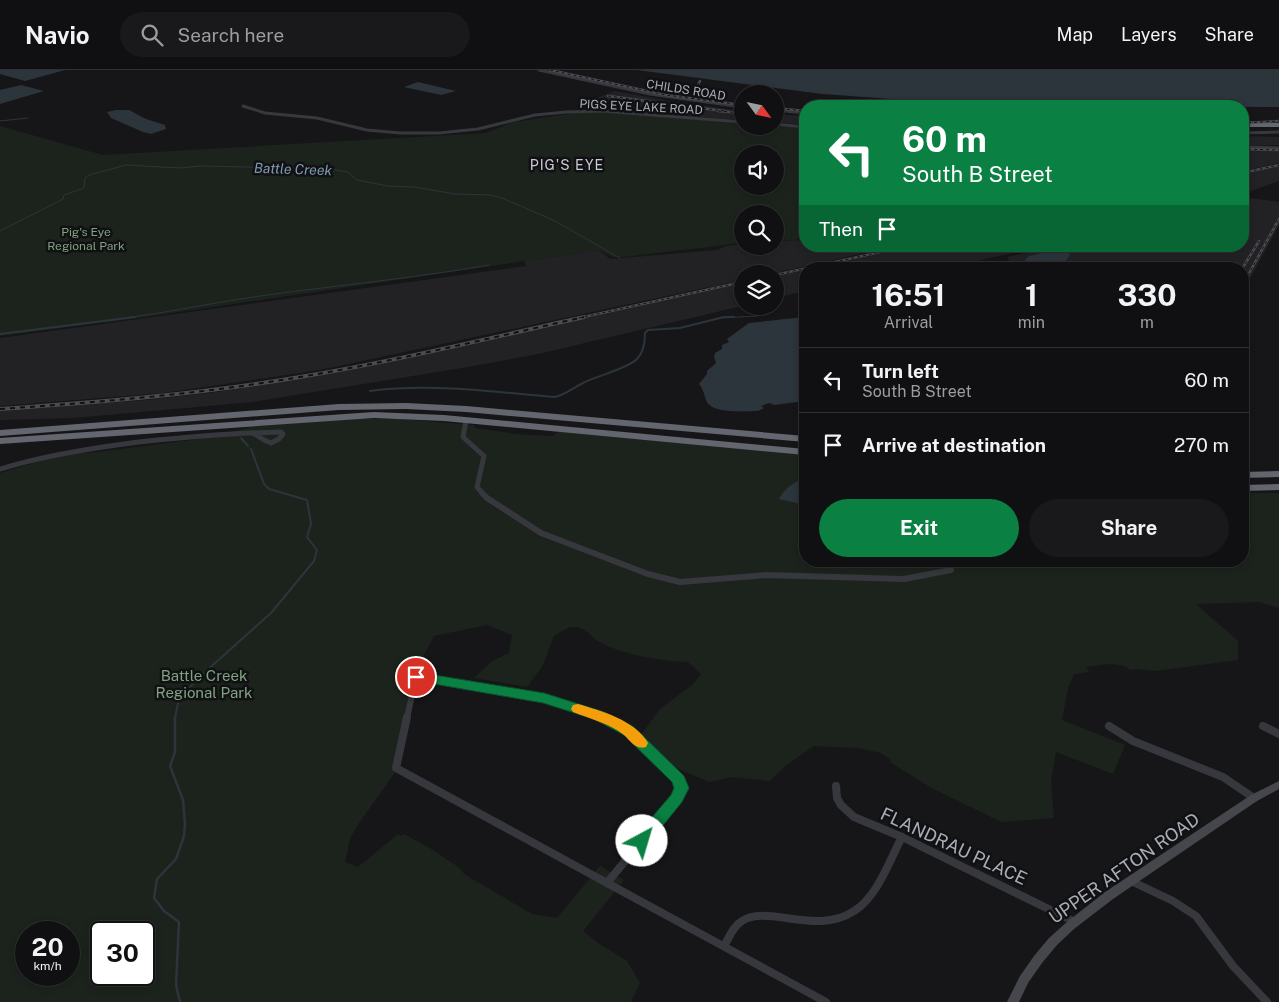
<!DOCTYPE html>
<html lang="en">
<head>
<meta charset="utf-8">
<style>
  :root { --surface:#101012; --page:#19191b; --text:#f1f3f6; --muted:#9c9d9f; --line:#303032; --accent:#0b8043 }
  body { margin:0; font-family:"Public Sans",sans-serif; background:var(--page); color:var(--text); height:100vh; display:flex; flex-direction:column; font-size:19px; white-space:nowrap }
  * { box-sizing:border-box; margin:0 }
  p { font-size:16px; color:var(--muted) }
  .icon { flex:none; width:28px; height:28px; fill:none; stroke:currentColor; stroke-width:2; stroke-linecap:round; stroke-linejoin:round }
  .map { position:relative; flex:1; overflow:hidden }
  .side { position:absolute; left:799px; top:192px; width:450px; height:305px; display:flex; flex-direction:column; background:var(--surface); border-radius:20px; box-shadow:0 2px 8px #0003,0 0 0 1px var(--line) }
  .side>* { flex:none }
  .top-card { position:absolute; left:799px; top:30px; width:450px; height:152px; border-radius:20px; box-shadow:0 2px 8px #0003,0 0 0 1px var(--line); background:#0b8043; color:#fff; overflow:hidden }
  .needle { width:32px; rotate:123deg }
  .tools { position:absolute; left:734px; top:15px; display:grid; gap:10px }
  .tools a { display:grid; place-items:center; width:50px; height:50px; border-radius:50%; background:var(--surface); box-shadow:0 2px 8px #0003,0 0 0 1px var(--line); font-size:25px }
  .speed { position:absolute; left:15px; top:851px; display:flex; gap:10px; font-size:25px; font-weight:700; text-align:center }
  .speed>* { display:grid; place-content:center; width:65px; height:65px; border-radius:50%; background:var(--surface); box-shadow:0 2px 8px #0003,0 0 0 1px var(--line); line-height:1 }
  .speed small { font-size:12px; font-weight:400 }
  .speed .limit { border:2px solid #111; border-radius:8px; background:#fff; color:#111 }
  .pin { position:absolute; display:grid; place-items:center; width:42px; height:42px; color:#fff; margin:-21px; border:2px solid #fff; border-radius:50%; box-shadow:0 1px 5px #0007 }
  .me { position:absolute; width:55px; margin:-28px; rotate:39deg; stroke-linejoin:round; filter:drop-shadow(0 0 4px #0008) }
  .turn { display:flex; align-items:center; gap:18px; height:105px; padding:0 20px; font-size:22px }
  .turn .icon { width:65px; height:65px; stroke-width:2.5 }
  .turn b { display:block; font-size:35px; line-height:42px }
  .then { display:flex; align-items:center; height:48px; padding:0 20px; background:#0003; gap:10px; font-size:19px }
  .eta { display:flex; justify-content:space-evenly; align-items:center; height:85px; text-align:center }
  .eta b { font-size:30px; font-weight:700; line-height:35px }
  .primary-button { display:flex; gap:10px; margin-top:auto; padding:10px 20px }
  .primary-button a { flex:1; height:58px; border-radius:30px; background:var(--accent); color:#fff; font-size:20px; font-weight:700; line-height:58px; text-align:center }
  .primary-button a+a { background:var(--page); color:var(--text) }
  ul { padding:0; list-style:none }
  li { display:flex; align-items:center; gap:15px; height:65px; padding:0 20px; border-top:1px solid var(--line) }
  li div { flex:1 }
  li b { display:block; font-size:19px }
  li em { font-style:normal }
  header { display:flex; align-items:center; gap:30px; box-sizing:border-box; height:70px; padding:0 25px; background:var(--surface); border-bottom:1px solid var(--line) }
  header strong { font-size:24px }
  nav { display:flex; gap:28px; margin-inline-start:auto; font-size:18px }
  .search { width:350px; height:45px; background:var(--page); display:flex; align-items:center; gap:12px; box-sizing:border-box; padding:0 18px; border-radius:28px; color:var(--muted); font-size:19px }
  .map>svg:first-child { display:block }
</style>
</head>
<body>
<header>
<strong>Navio</strong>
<div class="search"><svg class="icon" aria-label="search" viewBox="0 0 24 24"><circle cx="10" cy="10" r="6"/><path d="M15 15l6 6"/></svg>Search here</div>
<nav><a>Map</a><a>Layers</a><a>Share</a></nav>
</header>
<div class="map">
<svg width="1279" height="932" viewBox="0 0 1279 932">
  <rect width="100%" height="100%" fill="#161618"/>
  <!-- built -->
  <g fill="#222225">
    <path d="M 614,21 L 675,32 L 742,41 L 742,50 L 594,40 L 597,28 Z"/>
    <path d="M 775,44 L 805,46 L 805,55 L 775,52 Z"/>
    <path d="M 1243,66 L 1279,67 L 1279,75 L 1243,76 Z"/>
    <path d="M 1242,78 L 1279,79 L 1279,93 L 1243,101 Z"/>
    <path d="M 1279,96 L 1279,111 L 1243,124 L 1243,104 Z"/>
    <path d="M 1243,127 L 1279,132 L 1279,155 L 1243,222 L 1242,199 L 1020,199 L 1011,193 L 1007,187 L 1054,176 L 1242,176 Z"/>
    <path d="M 805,170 L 805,176 L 897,176 L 770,204 L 742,204 L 742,210 L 320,300 L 163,323 L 0,336 L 0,268 L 526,196 L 524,191 L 599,180 L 610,189 L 717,180 L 726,176 L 742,174 L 742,176 L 775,176 L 775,171 Z"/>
    <path d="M 913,176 L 1044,176 L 941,199 L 810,199 Z"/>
    <path d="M 805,200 L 805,221 L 775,228 L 775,206 Z"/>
    <path d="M 742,213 L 742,236 L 538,284 L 468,297 L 253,332 L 74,348 L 0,350 L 0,341 L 147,330 L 217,322 L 349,299 Z"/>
  </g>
  <!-- green -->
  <g fill="#1c231d" fill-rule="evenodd">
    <path d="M 604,42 L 742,53 L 742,56 L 775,55 L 805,58 L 805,169 L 775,171 L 775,144 L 742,144 L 742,173 L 623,187 L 613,187 L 599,180 L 145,247 L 0,266 L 0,56 L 103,85 L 486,63 L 514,52 L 574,43 ZM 742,84 L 775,84 L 775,116 L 742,116 Z"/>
    <path d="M 350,349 L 401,349 L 474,355 L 475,358 L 516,364 L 553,366 L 563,358 L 805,381 L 805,491 L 1242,491 L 1243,423 L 1279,423 L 1279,538 L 1260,532 L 1196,534 L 1238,571 L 1238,590 L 1155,601 L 1137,599 L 1131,600 C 1120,591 1099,595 1086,597 L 1089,602 L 1074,604 L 1068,618 L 1062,650 L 1125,675 L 1113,704 L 1056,682 L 1051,711 L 1054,748 L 1001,752 L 930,717 L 890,692 L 891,690 L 881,683 L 858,678 L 814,676 L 786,695 L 770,711 L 732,707 L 709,712 L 677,698 L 641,665 L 660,639 L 692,615 L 701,604 L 688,592 C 662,591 621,585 598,571 C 589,565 585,556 572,557 C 566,558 559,563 554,566 L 542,597 L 527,617 L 474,608 L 491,592 L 509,583 L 512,565 L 487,555 L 434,566 L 414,604 L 416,607 L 394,704 L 359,753 L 350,769 L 345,792 L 358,797 L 398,764 L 400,766 L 404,764 L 428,777 L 460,798 L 464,804 L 532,844 L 557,848 L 600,796 L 624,810 L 583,861 L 598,873 L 627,891 L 640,913 L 631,932 L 0,932 L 0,403 L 64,384 L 98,382 L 207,368 L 255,356 ZM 26,862 L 69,862 L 69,905 L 26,905 ZM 101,862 L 144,862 L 144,905 L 101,905 Z"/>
  </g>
  <!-- water -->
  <g fill="#2c353c">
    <path d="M 0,0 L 65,0 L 25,11 L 0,4 Z"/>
    <path d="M 637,0 L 1279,0 L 1279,37 L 1012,36 L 958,34 L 823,24 Z"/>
    <path d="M 418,12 L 456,21 L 441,25 L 404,17 Z"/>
    <path d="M 21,15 L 44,21 L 0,34 L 0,20 Z"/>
    <path d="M 116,40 L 129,40 L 146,49 L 165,55 L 166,59 L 151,64 L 143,62 L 111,48 L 107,42 Z"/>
    <path d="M 1059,179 L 1066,179 L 1070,185 L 1060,199 L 1036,197 L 1025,190 L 1029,186 Z"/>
    <path d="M 805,247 L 805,331 L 774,335 L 769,333 L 761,336 L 764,338 L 758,341 C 746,341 713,344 707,332 C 704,326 704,320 699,314 L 707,304 L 707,301 L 716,293 L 714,287 L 715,283 L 722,279 L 722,275 L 729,272 L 727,269 L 749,253 Z"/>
    <path d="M 805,408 L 805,435 L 779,429 C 782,421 796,410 805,408 Z"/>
  </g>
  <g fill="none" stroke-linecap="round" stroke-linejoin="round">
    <!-- stream-far2 -->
    <g stroke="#2c353c" stroke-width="1">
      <path d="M 0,51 L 28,48"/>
      <path d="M 0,161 L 63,129 L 64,125 L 84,118 L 85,108 L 89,105 L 126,95 L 179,98 L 202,96 L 330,99 L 348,102 L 357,110 L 388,116 L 414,117 L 455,124 L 490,125 L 502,128 L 553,150 L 620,188"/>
      <path d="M 125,248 C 173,242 220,231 267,225 C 341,215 415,208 489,195"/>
      <path d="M 720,248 L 758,246"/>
    </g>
    <!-- stream-far1 -->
    <g stroke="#2c353c" stroke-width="2">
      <path d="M 0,264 L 135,247"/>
      <path d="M 370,321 C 431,313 494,322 555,327 C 566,324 573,318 583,313 C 596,306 627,299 637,289 C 644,282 645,272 645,263 L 648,260 L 680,258 L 724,247 L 734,247"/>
      <path d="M 241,368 L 248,376"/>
      <path d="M 175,648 L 178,633 L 195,611 L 271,543 L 314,491 L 317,480 L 307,467 L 311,454 L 307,430 L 269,419 L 264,414 L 251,379"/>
    </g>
    <!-- stream -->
    <path stroke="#2c353c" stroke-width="2.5" d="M 175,647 L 175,682 L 170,696 L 183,730 L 185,754 L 184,766 L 176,789 L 157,809 L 154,828 L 164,841 L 179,852 L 176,915 L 180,932"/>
    <!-- street-far3 -->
    <g stroke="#37383d" stroke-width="3">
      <path d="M 539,0 L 650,24 L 742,37"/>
      <path d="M 243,36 L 265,43 L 317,48 L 367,60 L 400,63 L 439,63 L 478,59 L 535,45 L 566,42 L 603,41 L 742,52"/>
      <path d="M 775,40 L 805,43"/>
      <path d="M 775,54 L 805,57"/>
      <path d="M 1242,63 L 1279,62"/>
      <path d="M 1242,77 L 1279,78"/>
    </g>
    <!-- street-far2 -->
    <g stroke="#37383d" stroke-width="5">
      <path d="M 466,351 L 463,367 L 484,386 L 477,417 L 483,424"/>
      <path d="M 281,362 L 283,364 L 279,369 L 271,373 L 264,370 L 253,363 Z"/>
      <path d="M 0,399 C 46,385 91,378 139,372 C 177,368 215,364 253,363"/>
    </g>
    <!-- street-far1 -->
    <g stroke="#37383d" stroke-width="6">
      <path d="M 482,423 L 487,428 L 541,463 L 648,504 L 680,512 L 766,505 L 904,509 L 951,500"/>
      <path d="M 407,648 L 416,607 L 527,624 L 603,648"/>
    </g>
    <!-- street -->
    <g stroke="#37383d" stroke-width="8">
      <path d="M 407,647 L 396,698 L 607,813"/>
      <path d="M 600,647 L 629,661 L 679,710 L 681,718 L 677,728 L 607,813"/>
      <path d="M 1109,656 L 1133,671 L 1223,707 L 1254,728"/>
      <path d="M 1263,656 L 1279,664"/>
      <path d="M 836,716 L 837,728 L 841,735 L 854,747 L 902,767 L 1073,851"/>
      <path d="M 1131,811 L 1173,831 L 1196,846 L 1233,896 L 1267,932"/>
      <path d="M 607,813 L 826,932"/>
      <path d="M 724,876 C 729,868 733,856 742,851 C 767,834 817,866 854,841 C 878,826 889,791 902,767"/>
    </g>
    <!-- secondary -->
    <path fill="#45474d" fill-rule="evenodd" d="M 1279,711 L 1279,719 L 1257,731 L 1113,829 L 1074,859 L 1057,875 L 1042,893 L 1028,913 L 1019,932 L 1007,932 L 1020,906 L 1034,886 L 1049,868 L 1067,852 L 1105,822 L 1251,725 Z"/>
    <!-- highway -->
    <g fill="#63666e" fill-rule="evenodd">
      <rect x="1242" y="53" width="37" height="4"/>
      <path d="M 406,333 L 466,336 L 805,366 L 805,372 L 466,342 L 406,339 L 339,340 L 0,366 L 0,360 L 339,334 Z"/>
      <path d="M 374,342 L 444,345 L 805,379 L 805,385 L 444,351 L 374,348 L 0,374 L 0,368 Z"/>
      <path d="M 1279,401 L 1279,407 L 1242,408 L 1242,402 Z"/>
      <path d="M 1279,414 L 1279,420 L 1242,421 L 1242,415 Z"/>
    </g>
    <!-- rail-far1 casing -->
    <g stroke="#4a4c52" stroke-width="2.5">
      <g id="rail-far1">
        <path d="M 550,0 L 666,25 L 742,35"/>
        <path d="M 695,21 L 700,11"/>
        <path d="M 608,26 L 724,41"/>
        <path d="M 775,38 L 805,41"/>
        <path d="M 718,41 L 742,43"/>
        <path d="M 1242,53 L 1279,51"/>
        <path d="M 1242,79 L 1279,80"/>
        <path d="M 1242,103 L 1279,95"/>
        <path d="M 1242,199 L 1259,171"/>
        <path d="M 775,205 L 908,176"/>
        <path d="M 1242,216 L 1279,149"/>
        <path d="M 579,248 L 742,212"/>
      </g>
    </g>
    <!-- rail casing -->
    <g stroke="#4a4c52" stroke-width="4">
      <path id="rail" d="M 0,339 C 101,332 201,324 300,307 C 396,291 490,268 584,247"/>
    </g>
    <!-- rail-far1 -->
    <use href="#rail-far1" stroke="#111113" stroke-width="1" stroke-dasharray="3" stroke-linecap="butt"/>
    <!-- rail -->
    <use href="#rail" stroke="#111113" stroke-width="2" stroke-dasharray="5" stroke-linecap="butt"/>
  </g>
  <!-- route -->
  <path fill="#0b8043" stroke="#07532c" d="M 416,602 L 544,623 L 604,642 L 634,657 L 684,706 L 689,718 L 682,732 L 647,775 L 642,777 L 636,775 L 634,771 L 636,766 L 671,725 L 674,718 L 672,712 L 624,665 L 594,649 L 543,633 L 411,610 L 409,607 L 411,603 Z"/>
  <!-- slow -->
  <path fill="#f59e0b" d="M 578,634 C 601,641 635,650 648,673 L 646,677 C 635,680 631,671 624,665 C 609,653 590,649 573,642 L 571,639 L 573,635 Z"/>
  <g text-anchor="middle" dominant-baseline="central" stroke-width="5" stroke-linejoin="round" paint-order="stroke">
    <!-- far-street labels -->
    <g font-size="12" fill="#a8adb8" stroke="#111113">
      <text transform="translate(686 20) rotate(9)">CHILDS ROAD</text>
      <text transform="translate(641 37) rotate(3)">PIGS EYE LAKE ROAD</text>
    </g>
    <!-- far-park labels -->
    <g font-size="12" fill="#7fa381" stroke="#111113">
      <text x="86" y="162">Pig's Eye<tspan x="86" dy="14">Regional Park</tspan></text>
    </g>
    <!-- far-neighbourhood labels -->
    <g font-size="14" letter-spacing="1" fill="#c9ccd4" stroke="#111113">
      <text x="567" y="95">PIG'S EYE</text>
    </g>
    <!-- far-water labels -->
    <g font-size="14" font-style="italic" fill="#7f9bb3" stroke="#111113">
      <text transform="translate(293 99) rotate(2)">Battle Creek</text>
    </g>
    <!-- park labels -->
    <g font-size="15" fill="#7fa381" stroke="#111113">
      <text x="204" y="605">Battle Creek<tspan x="204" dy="17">Regional Park</tspan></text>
    </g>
    <!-- near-street labels -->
    <g font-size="18" fill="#a8adb8" stroke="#111113">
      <text transform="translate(954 776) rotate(25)">FLANDRAU PLACE</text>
      <text transform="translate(1124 798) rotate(-35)">UPPER AFTON ROAD</text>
    </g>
  </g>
</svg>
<div class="tools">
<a><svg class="needle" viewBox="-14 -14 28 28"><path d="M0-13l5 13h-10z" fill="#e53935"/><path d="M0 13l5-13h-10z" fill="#9c9d9f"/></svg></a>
<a><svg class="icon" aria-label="sound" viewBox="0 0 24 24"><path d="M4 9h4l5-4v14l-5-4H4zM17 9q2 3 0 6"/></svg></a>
<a><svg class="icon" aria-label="search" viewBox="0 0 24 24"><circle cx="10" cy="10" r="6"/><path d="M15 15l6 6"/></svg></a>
<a><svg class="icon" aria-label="layers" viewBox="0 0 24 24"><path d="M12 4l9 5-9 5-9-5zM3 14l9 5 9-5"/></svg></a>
</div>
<div class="speed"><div>20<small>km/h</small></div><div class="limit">30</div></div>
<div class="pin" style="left:416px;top:607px;background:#d93025"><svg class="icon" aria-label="arrive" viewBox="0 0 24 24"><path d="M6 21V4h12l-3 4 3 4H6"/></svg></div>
<svg class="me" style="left:642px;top:771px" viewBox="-20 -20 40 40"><circle r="19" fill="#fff"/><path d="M0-13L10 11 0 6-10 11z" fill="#0b8043"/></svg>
<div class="top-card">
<div class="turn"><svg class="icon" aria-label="left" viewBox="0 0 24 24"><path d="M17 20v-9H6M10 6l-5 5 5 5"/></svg><div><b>60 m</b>South B Street</div></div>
<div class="then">Then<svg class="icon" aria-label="arrive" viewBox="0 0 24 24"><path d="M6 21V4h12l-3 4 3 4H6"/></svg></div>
</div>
<section class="side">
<div class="eta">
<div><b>16:51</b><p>Arrival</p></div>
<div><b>1</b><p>min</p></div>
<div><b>330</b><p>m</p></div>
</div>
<ul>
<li><svg class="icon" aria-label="left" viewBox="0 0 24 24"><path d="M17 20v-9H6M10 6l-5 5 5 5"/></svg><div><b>Turn left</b><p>South B Street</p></div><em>60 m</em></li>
<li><svg class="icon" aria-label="arrive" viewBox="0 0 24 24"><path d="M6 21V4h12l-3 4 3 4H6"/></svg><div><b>Arrive at destination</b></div><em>270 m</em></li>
</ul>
<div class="primary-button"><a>Exit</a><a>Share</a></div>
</section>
</div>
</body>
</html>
